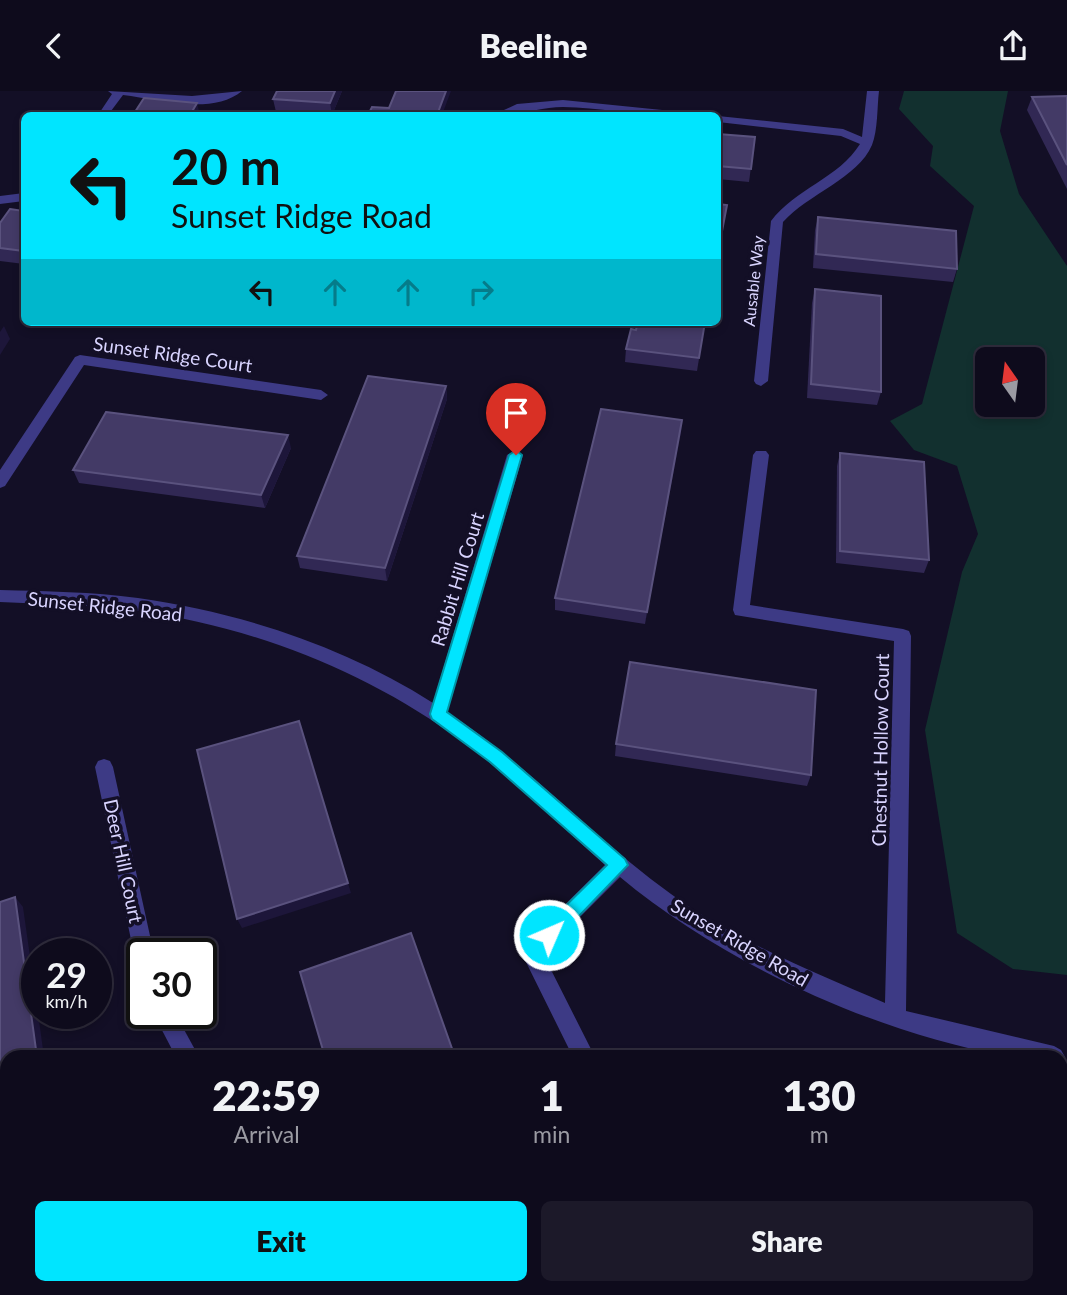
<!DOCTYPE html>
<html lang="en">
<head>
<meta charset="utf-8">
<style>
  :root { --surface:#0e0b1c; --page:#1c1929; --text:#f1f3f6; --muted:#9b9ba3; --line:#2e2b3b; --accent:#00e5ff }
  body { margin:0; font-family:Lato,sans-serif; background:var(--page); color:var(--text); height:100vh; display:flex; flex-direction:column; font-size:26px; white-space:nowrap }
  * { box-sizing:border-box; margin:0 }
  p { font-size:23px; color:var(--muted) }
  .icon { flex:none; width:38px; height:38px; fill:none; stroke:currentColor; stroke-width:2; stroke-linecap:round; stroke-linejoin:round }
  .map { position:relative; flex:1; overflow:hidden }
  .panel { position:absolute; left:0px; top:959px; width:1068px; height:245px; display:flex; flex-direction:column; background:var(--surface); border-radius:21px 21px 0 0; box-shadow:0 4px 10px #0003,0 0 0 2px var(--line) }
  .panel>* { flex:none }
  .hud { position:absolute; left:21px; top:21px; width:700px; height:214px; border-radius:10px; box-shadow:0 4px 10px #0003,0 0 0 2px var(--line); background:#00e5ff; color:#111; overflow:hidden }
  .needle { width:46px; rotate:346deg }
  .controls { position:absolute; left:975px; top:256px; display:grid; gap:14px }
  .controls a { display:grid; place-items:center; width:70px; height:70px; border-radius:10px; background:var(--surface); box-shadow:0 4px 10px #0003,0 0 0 2px var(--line); font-size:35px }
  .speed { position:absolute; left:21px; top:847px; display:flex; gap:14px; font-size:35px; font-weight:700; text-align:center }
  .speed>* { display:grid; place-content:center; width:91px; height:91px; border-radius:50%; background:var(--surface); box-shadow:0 4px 10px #0003,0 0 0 2px var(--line); line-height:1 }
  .speed small { font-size:18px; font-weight:400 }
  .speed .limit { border:4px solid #111; border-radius:10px; background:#fff; color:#111 }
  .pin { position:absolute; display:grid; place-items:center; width:60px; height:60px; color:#fff; margin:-72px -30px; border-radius:50% 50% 50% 0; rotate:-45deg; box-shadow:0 0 7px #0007 }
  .pin .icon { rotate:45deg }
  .me { position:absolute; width:77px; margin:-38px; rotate:45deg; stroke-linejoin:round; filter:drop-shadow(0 0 5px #0008) }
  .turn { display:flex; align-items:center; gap:24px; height:147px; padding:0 35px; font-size:32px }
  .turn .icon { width:91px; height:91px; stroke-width:2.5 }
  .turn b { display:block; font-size:49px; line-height:60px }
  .lanes { display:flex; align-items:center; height:66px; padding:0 35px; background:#0003; justify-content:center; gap:35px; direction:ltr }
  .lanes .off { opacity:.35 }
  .eta { display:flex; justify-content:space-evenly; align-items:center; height:119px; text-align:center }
  .eta b { font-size:42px; font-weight:800; line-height:49px }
  .cta { display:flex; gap:14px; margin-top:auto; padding:14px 35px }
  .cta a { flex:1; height:80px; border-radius:10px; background:var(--accent); color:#111; font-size:28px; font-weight:800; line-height:80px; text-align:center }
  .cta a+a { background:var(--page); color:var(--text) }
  header { display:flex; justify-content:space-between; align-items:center; height:91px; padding:0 35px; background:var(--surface); font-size:32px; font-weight:800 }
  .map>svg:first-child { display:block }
</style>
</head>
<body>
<header><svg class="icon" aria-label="back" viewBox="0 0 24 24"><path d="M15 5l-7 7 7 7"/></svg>Beeline<svg class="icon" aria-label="share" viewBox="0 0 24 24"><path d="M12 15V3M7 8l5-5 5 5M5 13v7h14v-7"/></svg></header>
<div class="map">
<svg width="1067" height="1204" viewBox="0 0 1067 1204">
  <rect width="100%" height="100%" fill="#130f26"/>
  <!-- green -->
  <path fill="#12302f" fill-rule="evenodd" d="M 904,0 L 1008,0 L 1000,40 L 1019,103 L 1067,175 L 1067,884 L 1013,878 L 957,842 L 925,639 L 962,481 L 978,443 L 957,375 L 914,359 L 890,330 L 922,313 L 974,115 L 930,75 L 933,55 L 899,18 ZM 987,268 L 1032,268 L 1032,313 L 987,313 Z"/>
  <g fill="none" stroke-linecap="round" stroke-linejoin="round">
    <!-- minor -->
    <g fill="#3d3a85" fill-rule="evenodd">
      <path d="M 108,0 L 192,5 L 242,0 C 212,25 157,8 123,4 L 108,24 L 98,24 L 112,3 Z"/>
      <path d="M 867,0 L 879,0 C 877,16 878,39 872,54 C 858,87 808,103 783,131 L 768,290 L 761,295 L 756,293 L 754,290 L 771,130 C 795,98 839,87 860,53 L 841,45 L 718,31 L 718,25 L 843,38 L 862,46 Z"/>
      <path d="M 563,9 L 682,21 L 688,24 C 647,28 604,16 563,16 C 539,16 515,26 493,24 L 517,13 Z"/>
      <path d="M 24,102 L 24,110 L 0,113 L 0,105 Z"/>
      <path d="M 80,264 L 321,299 L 328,304 L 321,309 L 84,274 L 5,395 L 0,397 L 0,379 L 75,266 Z"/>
      <path d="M 515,359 L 523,364 L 447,621 C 529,674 593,747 671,803 C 737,851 812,880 885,912 L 894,550 L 735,524 L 733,519 L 753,364 L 756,360 L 766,360 L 769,364 L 750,514 L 903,538 L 909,540 L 911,545 L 906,920 L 1054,955 L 1061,959 L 1065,966 L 1061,973 L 1060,966 C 1043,966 1024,968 1007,965 C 875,942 723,872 620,786 L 543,863 L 595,966 L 573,966 L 521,861 L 524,854 L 605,774 C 555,730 507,682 452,643 C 360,578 249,535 138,520 C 92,514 46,513 0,511 L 0,499 C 46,500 92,501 138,507 C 239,521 346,556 433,612 L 507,364 Z"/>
      <path d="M 104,668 L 110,670 L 113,676 L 154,863 L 142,863 L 142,872 L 137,870 L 134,863 L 95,676 L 98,670 Z"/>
      <path d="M 153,922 L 175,922 L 199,966 L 176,966 Z"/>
      <path d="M 289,1197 L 317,1197 L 320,1204 L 292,1204 Z"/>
      <path d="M 537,1197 L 570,1197 L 567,1204 L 534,1204 Z"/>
    </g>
  </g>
  <!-- wall -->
  <g fill="#312854">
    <path d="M 277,0 L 342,0 L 332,24 L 276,21 L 273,8 Z"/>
    <path d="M 1067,5 L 1067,98 L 1027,19 L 1032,6 Z"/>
    <path d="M 718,43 L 755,46 L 749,91 L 718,88 Z"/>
    <path d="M 24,120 L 24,173 L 0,170 L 0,132 Z"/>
    <path d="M 818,126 L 957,178 L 953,191 L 813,177 L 815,139 Z"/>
    <path d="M 815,198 L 881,301 L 877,314 L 807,307 L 812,212 Z"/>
    <path d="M 705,231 L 697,280 L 625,271 L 626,258 L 636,239 Z"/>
    <path d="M 446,295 L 447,308 L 387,490 L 300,477 L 297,465 Z"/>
    <path d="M 682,329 L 645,533 L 555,519 L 555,507 Z"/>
    <path d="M 291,357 L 265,417 L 79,392 L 73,379 Z"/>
    <path d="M 840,362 L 929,469 L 924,482 L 836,472 L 837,375 Z"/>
    <path d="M 616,653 L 811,684 L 807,695 L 615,665 Z"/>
    <path d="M 699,1197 L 844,1197 L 844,1204 L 698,1204 Z"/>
  </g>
  <!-- shaded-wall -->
  <g fill="#1d163a">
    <path d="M 335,0 L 342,0 L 332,24 L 330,12 Z"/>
    <path d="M 446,0 L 451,0 L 442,24 L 437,24 Z"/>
    <path d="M 197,12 L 200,24 L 190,24 Z"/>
    <path d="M 4,235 L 10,248 L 0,264 L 0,241 Z"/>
    <path d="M 446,295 L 447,308 L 387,490 L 385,477 Z"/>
    <path d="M 682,329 L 681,342 L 645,533 L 647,521 Z"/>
    <path d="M 288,344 L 291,357 L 265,417 L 261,404 Z"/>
    <path d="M 348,792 L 351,802 L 242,837 L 237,828 Z"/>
    <path d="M 15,806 L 23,816 L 37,915 L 37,922 L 38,922 L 44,966 L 37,966 Z"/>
    <path d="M 7,1110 L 7,1119 L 0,1122 L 0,1112 Z"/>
  </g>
  <!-- building -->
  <g fill="#433a66" stroke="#5a527e" stroke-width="2">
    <path d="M 277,0 L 335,0 L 330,12 L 273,8 Z"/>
    <path d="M 396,0 L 446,0 L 437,24 L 368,24 L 372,16 L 389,17 Z"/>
    <path d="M 1067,5 L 1067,74 L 1032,6 Z"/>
    <path d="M 144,7 L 197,12 L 190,24 L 133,24 Z"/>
    <path d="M 718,43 L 755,46 L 751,78 L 718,75 Z"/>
    <path d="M 718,113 L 727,114 L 718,161 Z"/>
    <path d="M 10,118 L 24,120 L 24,160 L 0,157 L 0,132 Z"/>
    <path d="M 818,126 L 956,140 L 957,178 L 816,163 Z"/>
    <path d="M 815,198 L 881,205 L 881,301 L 811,293 Z"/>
    <path d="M 638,231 L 705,231 L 699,267 L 626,258 L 631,238 L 636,239 Z"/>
    <path d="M 368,285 L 446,295 L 385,477 L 297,465 Z"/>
    <path d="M 601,318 L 682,329 L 647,521 L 555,507 Z"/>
    <path d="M 106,321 L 288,344 L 261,404 L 73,379 Z"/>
    <path d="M 840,362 L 924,371 L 929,469 L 840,460 Z"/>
    <path d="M 630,571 L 816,599 L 811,684 L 616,653 Z"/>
    <path d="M 299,630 L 348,792 L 237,828 L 197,659 Z"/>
    <path d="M 15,806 L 37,966 L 7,966 L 7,1110 L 0,1112 L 0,811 Z"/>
    <path d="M 411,842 L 455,966 L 325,966 L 300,881 Z"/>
    <rect x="701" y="1197" width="143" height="7"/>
  </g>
  <!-- route -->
  <path fill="#00e5ff" stroke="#0095a6" stroke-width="2" d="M 516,359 L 522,364 L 447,621 L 502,661 L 625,768 L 628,774 L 555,850 L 549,852 L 542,850 L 540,844 L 542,838 L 607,774 L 490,671 L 432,628 L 430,623 L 509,364 Z"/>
  <g text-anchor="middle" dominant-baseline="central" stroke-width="7" stroke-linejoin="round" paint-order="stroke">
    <!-- far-street labels -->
    <g font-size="16" fill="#d9d4ff" stroke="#130f26">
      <text transform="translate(753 190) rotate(-84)">Ausable Way</text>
    </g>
    <!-- street labels -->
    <g font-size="19" fill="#d9d4ff" stroke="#130f26">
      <text transform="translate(173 263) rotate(8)">Sunset Ridge Court</text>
      <text transform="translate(457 488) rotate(-73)">Rabbit Hill Court</text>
      <text transform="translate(105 515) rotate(6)">Sunset Ridge Road</text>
      <text transform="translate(880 659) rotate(-89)">Chestnut Hollow Court</text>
      <text transform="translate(124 770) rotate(78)">Deer Hill Court</text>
      <text transform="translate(740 851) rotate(30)">Sunset Ridge Road</text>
    </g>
  </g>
</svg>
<div class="controls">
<a><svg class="needle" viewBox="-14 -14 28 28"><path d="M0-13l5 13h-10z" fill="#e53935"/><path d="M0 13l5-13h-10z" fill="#9b9ba3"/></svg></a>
</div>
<div class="speed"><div>29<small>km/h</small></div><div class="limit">30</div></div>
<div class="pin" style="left:516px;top:364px;background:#d93025"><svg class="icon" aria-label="arrive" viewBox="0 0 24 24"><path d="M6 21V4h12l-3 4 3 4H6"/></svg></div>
<svg class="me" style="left:549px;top:844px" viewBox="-20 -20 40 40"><circle r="17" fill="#00e5ff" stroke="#fff" stroke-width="3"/><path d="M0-11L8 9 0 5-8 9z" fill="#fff"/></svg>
<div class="hud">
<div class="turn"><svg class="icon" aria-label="left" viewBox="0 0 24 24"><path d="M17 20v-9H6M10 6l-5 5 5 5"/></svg><div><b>20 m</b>Sunset Ridge Road</div></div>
<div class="lanes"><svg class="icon" aria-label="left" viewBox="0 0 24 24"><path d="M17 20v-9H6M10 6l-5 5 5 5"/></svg><svg class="icon off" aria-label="ahead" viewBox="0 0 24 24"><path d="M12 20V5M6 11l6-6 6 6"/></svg><svg class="icon off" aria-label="ahead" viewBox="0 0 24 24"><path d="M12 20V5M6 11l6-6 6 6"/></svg><svg class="icon off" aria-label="right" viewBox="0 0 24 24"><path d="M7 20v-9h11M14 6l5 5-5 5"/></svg></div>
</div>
<section class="panel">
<div class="eta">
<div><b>22:59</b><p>Arrival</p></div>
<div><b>1</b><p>min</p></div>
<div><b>130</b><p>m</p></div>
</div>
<div class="cta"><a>Exit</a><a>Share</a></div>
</section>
</div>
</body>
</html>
